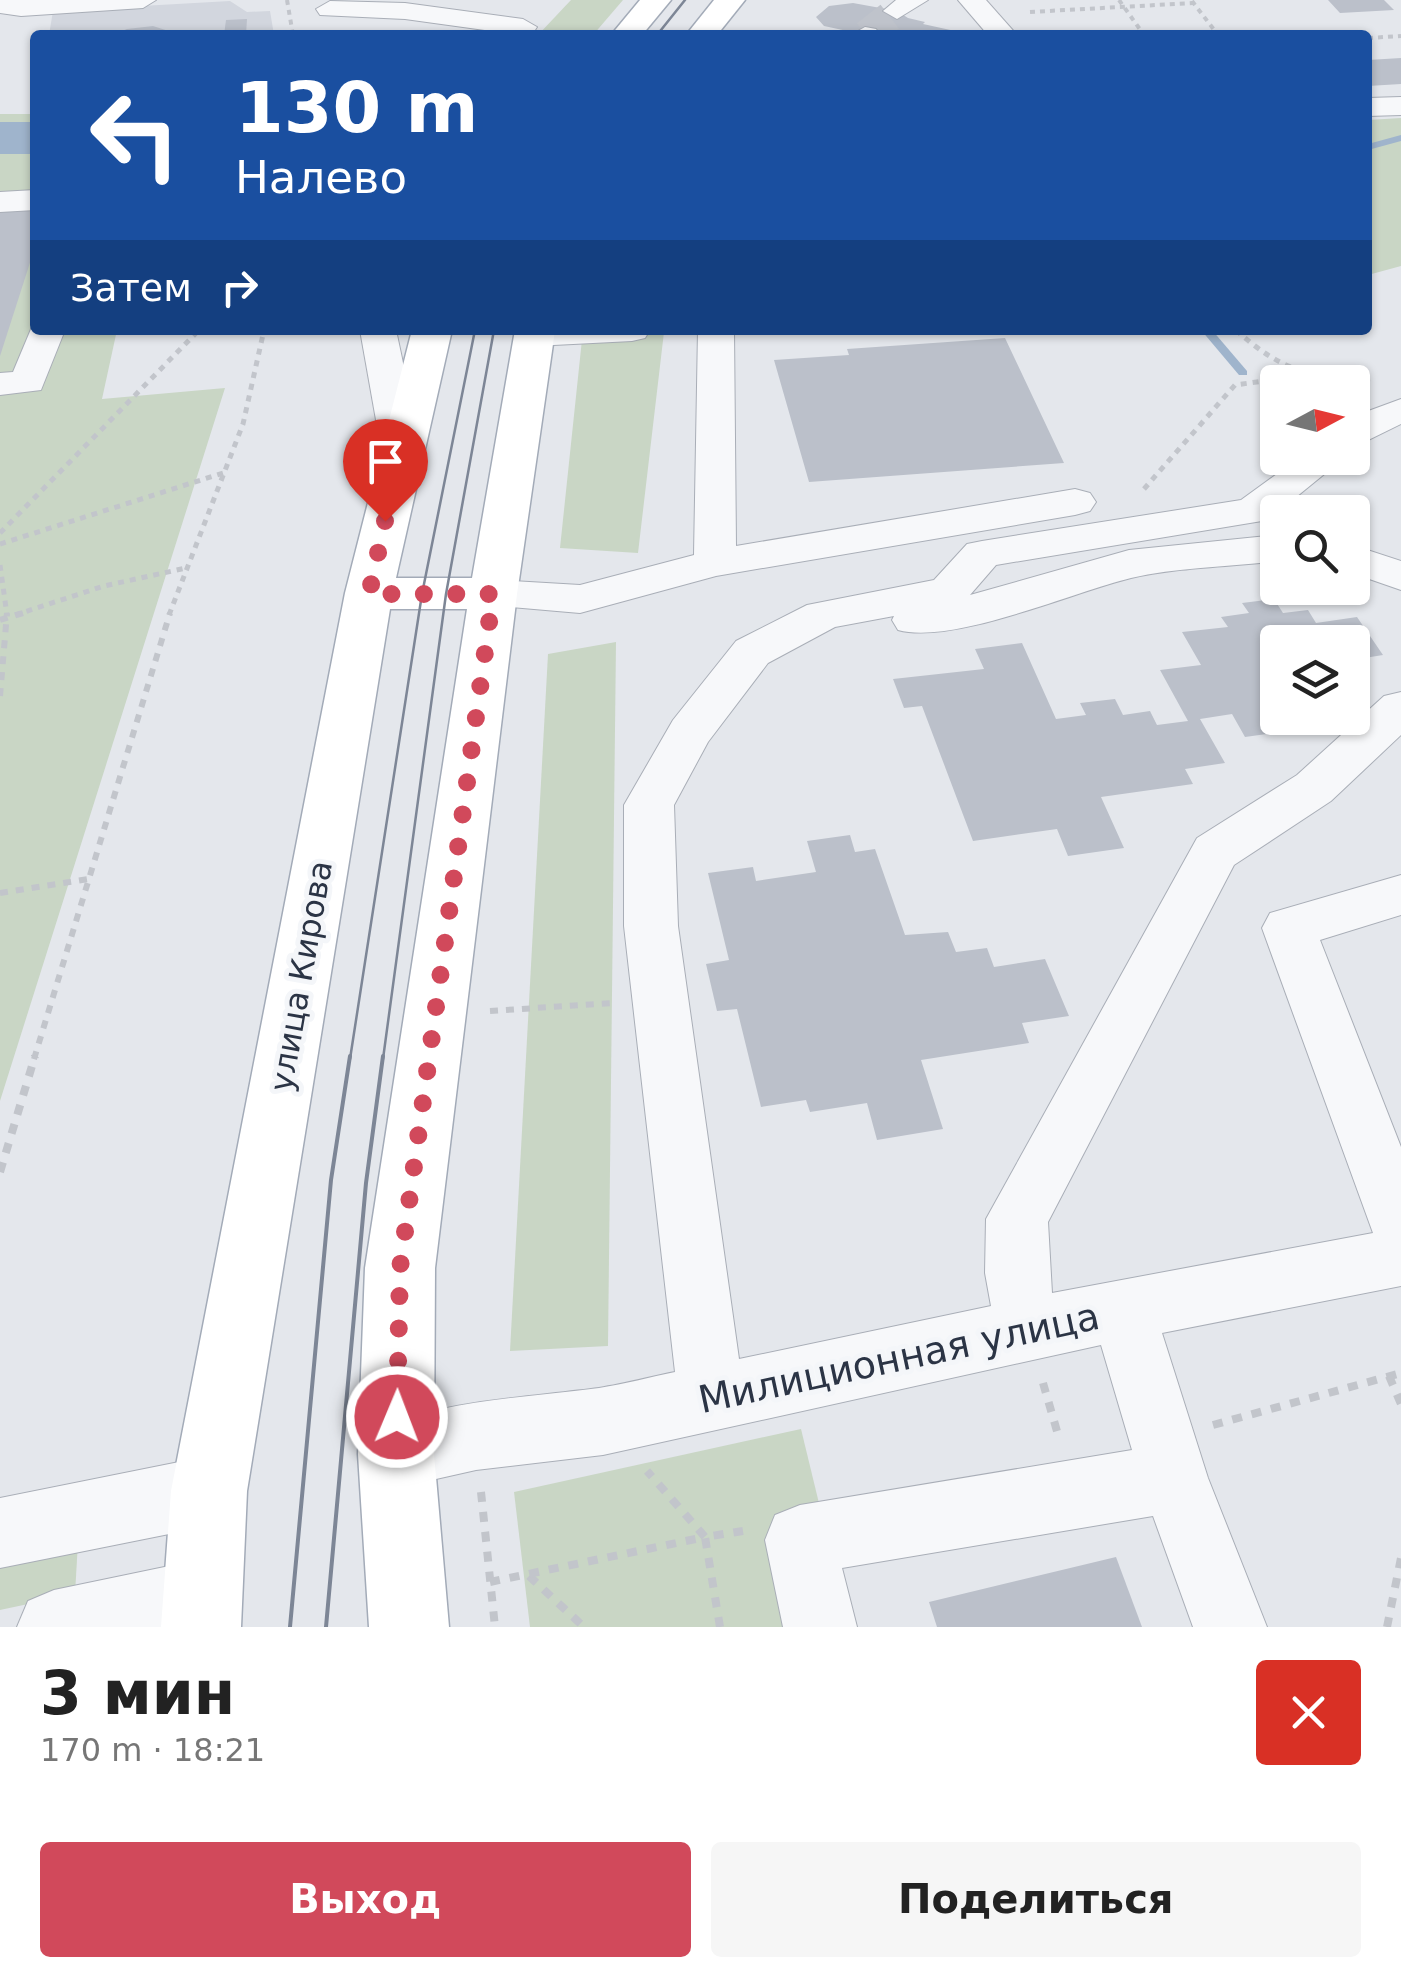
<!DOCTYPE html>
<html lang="ru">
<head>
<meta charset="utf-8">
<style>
  :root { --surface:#fff; --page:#f6f6f6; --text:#222; --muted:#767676; --accent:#d1495b }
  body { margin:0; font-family:"DejaVu Sans",sans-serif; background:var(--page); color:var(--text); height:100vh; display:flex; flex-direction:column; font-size:38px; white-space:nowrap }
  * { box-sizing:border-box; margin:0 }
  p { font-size:32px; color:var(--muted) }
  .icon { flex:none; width:55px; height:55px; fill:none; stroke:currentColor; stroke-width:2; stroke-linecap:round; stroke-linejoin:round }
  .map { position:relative; height:1627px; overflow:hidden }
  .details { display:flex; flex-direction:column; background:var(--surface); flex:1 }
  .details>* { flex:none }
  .banner { position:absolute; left:30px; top:30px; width:1342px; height:305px; border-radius:10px; box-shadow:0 2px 8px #0004; background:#1a4fa0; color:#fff; overflow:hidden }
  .needle { width:65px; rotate:83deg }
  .controls { position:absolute; left:1260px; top:365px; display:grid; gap:20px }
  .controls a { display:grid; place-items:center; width:110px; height:110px; border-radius:10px; background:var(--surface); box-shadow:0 2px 8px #0004; font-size:50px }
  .pin { position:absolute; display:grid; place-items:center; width:85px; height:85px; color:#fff; margin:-102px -42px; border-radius:50% 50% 50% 0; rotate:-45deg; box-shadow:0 0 10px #0007 }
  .pin .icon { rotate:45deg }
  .me { position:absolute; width:110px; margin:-55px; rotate:1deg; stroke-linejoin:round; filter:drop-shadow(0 0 8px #0008) }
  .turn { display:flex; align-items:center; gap:35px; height:210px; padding:0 40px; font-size:45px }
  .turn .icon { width:130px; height:130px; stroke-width:2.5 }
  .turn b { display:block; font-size:70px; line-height:85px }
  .then { display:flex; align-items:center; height:95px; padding:0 40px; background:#0003; gap:20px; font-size:38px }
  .round { display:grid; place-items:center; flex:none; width:105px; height:105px; border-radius:10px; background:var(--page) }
  .summary { display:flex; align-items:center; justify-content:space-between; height:170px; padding:0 40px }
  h1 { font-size:60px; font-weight:700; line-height:75px }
  .primary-button { display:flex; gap:20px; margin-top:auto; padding:20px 40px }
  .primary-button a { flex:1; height:115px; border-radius:10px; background:var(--accent); color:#fff; font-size:40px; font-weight:700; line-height:115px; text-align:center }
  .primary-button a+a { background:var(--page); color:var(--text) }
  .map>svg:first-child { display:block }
</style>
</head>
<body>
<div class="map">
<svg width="1401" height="1627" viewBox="0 0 1401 1627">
  <rect width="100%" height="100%" fill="#e4e7ec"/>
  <!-- built -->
  <path fill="#d2d6de" d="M 230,1 L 247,12 L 270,11 L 274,35 L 49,35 L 53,11 Z"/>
  <!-- green -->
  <g fill="#c9d6c5">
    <path d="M 571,0 L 623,0 L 593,35 L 538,35 Z"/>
    <path d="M 0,114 L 35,114 L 35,330 L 117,330 L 102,399 L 225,388 L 0,1101 Z"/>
    <path d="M 1401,118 L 1401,266 L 1368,275 L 1368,120 Z"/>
    <path d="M 583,330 L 671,330 L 664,332 L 638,553 L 560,548 Z"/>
    <path d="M 616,642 L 608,1346 L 510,1351 L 548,654 Z"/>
    <path d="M 801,1429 L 849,1627 L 530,1627 L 514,1492 Z"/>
    <path d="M 78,1542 L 75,1594 L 0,1610 L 0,1559 Z"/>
  </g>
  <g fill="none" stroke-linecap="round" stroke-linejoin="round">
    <!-- stream -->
    <g fill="#9fb4cc" fill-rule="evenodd">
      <path d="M 1401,135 L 1401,141 L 1368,150 L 1368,144 Z"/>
      <path d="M 1201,330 L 1212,330 L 1247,371 L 1247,375 L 1239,375 Z"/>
    </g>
    <!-- river -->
    <rect fill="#9fb4cc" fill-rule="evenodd" x="0" y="122" width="35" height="32"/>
  </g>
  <!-- building -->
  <g fill="#bbc0ca">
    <path d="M 1328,0 L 1384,0 L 1394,10 L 1340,13 Z"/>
    <path d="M 853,3 L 897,11 L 908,18 L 925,22 L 923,24 L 955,31 L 950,35 L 866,35 L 824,26 L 816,17 L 829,6 Z"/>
    <path d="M 247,19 L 246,35 L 224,35 L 226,20 Z"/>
    <path d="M 153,26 L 181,35 L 112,35 L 127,29 Z"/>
    <path d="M 1401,58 L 1401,84 L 1368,86 L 1368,60 Z"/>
    <path d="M 35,210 L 35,247 L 0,356 L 0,212 Z"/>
    <path d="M 1005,338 L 1064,463 L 809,482 L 774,360 L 849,355 L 847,349 Z"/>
    <path d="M 1274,599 L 1283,613 L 1308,610 L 1316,623 L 1357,617 L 1383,655 L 1352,660 L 1352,642 L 1278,642 L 1278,684 L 1270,685 L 1278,698 L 1278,718 L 1289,718 L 1297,730 L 1245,737 L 1232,714 L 1200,719 L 1225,763 L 1185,769 L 1193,784 L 1101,797 L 1124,848 L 1068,856 L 1057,829 L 973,841 L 922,706 L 904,708 L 893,679 L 984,669 L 975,649 L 1022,643 L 1056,719 L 1086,715 L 1080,703 L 1115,699 L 1123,715 L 1150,711 L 1157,725 L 1188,721 L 1160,670 L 1201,665 L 1182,632 L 1228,627 L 1221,617 L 1249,613 L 1242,603 Z"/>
    <path d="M 850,835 L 855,852 L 875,849 L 905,935 L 948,932 L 956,952 L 987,948 L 994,967 L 1045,959 L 1069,1016 L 1022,1023 L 1029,1043 L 921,1060 L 943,1129 L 877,1140 L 867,1103 L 810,1112 L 806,1100 L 761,1107 L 737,1009 L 717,1011 L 706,964 L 729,960 L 708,873 L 753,867 L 756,881 L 816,872 L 807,841 Z"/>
    <path d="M 1116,1557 L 1142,1627 L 937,1627 L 929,1602 Z"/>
  </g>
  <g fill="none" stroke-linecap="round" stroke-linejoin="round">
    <!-- minor-tunnel -->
    <path stroke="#bfc3cb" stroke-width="30" stroke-dasharray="30 15" stroke-linecap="butt" d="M 866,35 L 897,11"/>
    <!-- minor casing -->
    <g stroke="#a9aeb7" stroke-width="2">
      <g id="minor">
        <path d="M 0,0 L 156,0 L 143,8 L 21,16 L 0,13 Z"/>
        <path d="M 896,0 L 928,0 L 897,19 L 883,11 Z"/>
        <path d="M 958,0 L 986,0 L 1017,35 L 988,35 Z"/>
        <path d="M 330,1 L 405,3 L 523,19 L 537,27 L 533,33 L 521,35 L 405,19 L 320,15 L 316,9 Z"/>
        <path d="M 865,27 L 876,29 L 880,35 L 851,35 Z"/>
        <path d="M 1401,97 L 1401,115 L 1368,116 L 1368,98 Z"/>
        <path d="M 35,190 L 35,210 L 0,212 L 0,192 Z"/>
        <path d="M 34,322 L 35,330 L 65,330 L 41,390 L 0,395 L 0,373 L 13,372 Z"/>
        <path d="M 360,330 L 396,330 L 421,448 L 415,456 L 401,460 L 387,456 L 381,448 Z"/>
        <path d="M 519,330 L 650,330 L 645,338 L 632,341 L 534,346 L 521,343 L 516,335 Z"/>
        <path d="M 698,330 L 734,330 L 736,546 L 1075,489 L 1090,493 L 1096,502 L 1090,511 L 1075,515 L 716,576 L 580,613 L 478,604 L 471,594 L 478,584 L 493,580 L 580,585 L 694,555 Z"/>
        <path d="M 1401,399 L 1401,424 L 1352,448 L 1352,417 Z"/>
        <path d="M 1299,458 L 1344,458 L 1268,520 L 996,565 L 970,595 L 1129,550 L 1278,535 L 1278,561 C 1230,567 1177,567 1131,578 C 1073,592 953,645 898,630 L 892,620 L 894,616 L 835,627 L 768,663 L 708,742 L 674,805 L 678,926 L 739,1359 L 991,1306 L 985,1273 L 986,1219 L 1197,838 L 1297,775 L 1384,696 L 1401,692 L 1401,735 L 1331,801 L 1234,865 L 1048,1222 L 1052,1293 L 1373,1233 L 1262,928 L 1270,913 L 1401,875 L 1401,915 L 1320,940 L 1401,1147 L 1401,1286 L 1162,1333 L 1208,1478 L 1267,1627 L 1193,1627 L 1153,1516 L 842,1568 L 857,1627 L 783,1627 L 765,1540 L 775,1515 L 800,1505 L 1132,1450 L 1101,1345 L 603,1455 L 476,1470 L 396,1488 L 372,1478 L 362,1454 L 372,1430 C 444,1400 523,1398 599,1388 C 625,1384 650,1377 675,1372 L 624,926 L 624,805 L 673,720 L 736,641 L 807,605 L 934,580 L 967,544 L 982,541 L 1241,500 Z"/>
        <path d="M 1352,545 L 1401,561 L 1401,590 L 1352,573 Z"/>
        <path d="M 209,1456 L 233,1467 L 244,1491 L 233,1515 L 209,1526 L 0,1568 L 0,1498 Z"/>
        <path d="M 203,1559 L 229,1569 L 239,1595 L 229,1621 L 213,1627 L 17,1627 L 28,1601 L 54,1590 Z"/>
      </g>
    </g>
    <!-- major casing -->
    <g stroke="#a3abb8" stroke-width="3">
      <g id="major">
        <path d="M 640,0 L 671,0 L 642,35 L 611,35 Z"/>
        <path d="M 714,0 L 745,0 L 717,35 L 686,35 Z"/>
        <path d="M 412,330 L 452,330 L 396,578 L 472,578 L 515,330 L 555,330 L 517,594 L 435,1268 L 434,1454 L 449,1627 L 369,1627 L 358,1454 L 365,1268 L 467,609 L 390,609 L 247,1491 L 241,1627 L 161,1627 L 171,1491 L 345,593 Z"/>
      </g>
    </g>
    <!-- path-far3 -->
    <g stroke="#c2c5cb" stroke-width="4" stroke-dasharray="5 5" stroke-linecap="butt">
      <path d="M 287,0 L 293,35"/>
      <path d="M 1119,0 L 1144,35"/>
      <path d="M 1192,1 L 1218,35"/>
      <path d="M 1030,12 L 1193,3"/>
      <path d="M 1368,38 L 1401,36"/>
    </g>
    <!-- path-far2 -->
    <g stroke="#c2c5cb" stroke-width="5" stroke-dasharray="6 6" stroke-linecap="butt">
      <path d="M 1236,330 C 1281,371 1310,377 1370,382"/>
      <path d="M 1144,489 L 1235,385 L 1299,376"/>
      <path d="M 0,533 L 199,330"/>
      <path d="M 0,544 L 223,473"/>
      <path d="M 0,565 L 7,615"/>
      <path d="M 15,615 L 104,586 L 186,568"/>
      <path d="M 169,615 L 243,424 L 264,330"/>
    </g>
    <!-- path-far1 -->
    <g stroke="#c2c5cb" stroke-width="6" stroke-dasharray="8 8" stroke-linecap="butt">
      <path d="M 0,620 L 23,613"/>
      <path d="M 0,696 L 7,613"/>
      <path d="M 0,893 L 88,879"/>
      <path d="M 490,1011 L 612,1003"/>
      <path d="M 34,1059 L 170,613"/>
    </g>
    <!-- path -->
    <g stroke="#c2c5cb" stroke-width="8" stroke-dasharray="10 10" stroke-linecap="butt">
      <path d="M 0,1172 L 35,1056"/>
      <path d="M 1389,1376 L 1401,1404"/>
      <path d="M 1043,1383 L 1059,1438"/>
      <path d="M 1213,1425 L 1401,1373"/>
      <path d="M 481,1492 L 495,1627"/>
      <path d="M 529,1576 L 584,1627"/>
      <path d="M 490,1582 L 705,1537 L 647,1471"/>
      <path d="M 720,1627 L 705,1537 L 743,1531"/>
      <path d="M 1387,1627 L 1401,1558"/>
    </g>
    <!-- minor -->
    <use href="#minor" fill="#f7f8fa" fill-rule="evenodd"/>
    <!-- major -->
    <use href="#major" fill="#fff" fill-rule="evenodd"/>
    <!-- tram-far1 -->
    <g stroke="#7d8696" stroke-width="2.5">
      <path d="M 657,35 L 685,0"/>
      <path d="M 350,1059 L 422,594 L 475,330"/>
      <path d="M 383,1059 L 446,594 L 494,330"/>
    </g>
    <!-- tram -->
    <g stroke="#7d8696" stroke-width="4">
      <path d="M 290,1627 L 331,1180 L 350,1056"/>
      <path d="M 326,1627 L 366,1183 L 383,1056"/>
    </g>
  </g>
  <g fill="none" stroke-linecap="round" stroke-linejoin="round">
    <!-- route -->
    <path stroke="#d1495b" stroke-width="18" stroke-dasharray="0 32.4" d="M 385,521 L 369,594 L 493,594 L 400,1268 L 397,1417"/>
  </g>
  <g text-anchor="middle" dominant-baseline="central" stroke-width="10" stroke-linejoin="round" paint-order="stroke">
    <!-- street labels -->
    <g font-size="32" fill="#2b3445" stroke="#f4f6f9">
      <text transform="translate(301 976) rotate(-80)">улица Кирова</text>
    </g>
    <!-- near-street labels -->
    <g font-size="38" fill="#2b3445" stroke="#f4f6f9">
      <text transform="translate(899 1358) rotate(-12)">Милиционная улица</text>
    </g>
  </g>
</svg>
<div class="controls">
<a><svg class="needle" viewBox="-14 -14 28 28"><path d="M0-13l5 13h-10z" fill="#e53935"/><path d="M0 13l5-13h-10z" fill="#767676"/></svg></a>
<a><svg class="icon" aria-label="search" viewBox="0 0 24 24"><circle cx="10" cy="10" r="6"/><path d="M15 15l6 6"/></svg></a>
<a><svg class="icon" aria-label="layers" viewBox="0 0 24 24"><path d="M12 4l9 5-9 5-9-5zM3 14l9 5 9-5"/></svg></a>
</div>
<div class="pin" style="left:385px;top:521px;background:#d93025"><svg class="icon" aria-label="arrive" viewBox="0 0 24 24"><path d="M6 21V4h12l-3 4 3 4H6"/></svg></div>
<svg class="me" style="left:397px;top:1417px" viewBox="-20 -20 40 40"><circle r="17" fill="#d1495b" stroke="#fff" stroke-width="3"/><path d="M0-11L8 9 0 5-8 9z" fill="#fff"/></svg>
<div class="banner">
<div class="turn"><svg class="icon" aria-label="left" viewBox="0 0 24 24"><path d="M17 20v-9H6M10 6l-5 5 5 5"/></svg><div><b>130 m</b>Налево</div></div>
<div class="then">Затем<svg class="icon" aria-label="right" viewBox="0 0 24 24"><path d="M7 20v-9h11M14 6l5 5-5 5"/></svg></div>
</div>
</div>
<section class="details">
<div class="summary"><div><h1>3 мин</h1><p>170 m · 18:21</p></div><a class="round" style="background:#d93025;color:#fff"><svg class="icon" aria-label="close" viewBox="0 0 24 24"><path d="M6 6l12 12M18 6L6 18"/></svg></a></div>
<div class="primary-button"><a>Выход</a><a>Поделиться</a></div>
</section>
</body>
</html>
